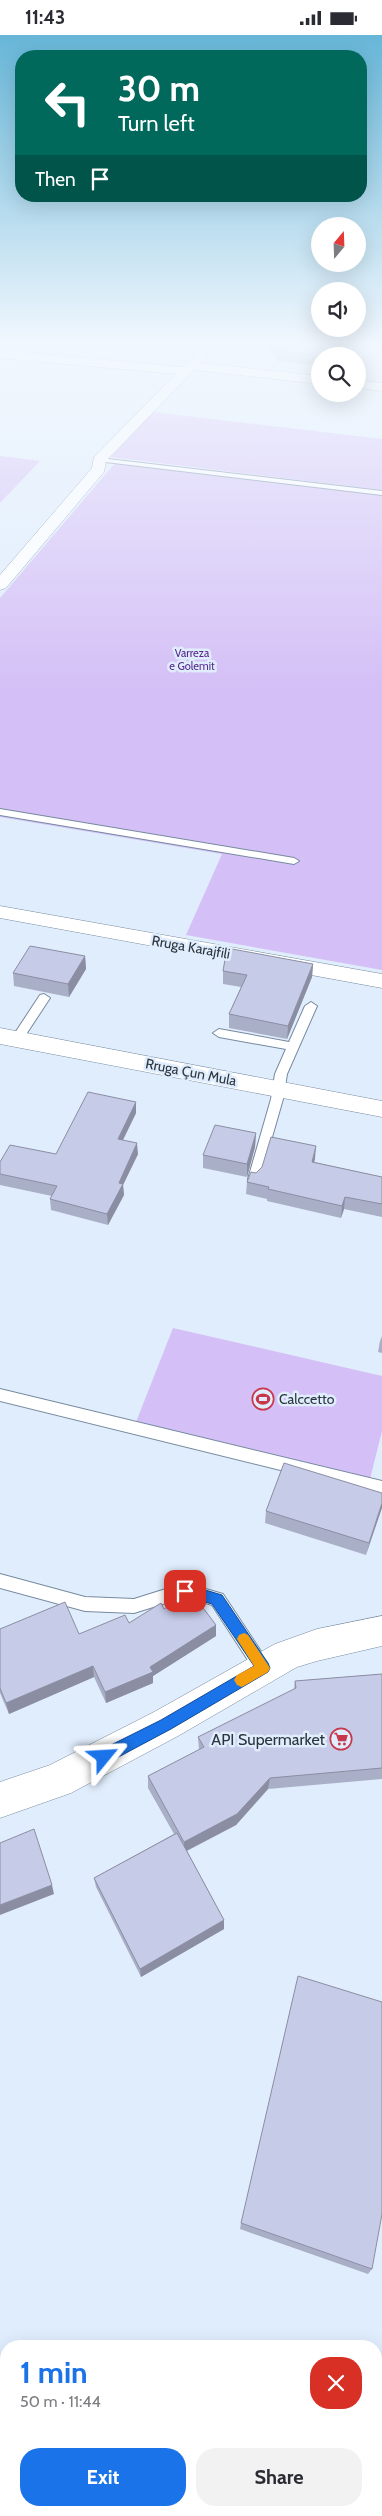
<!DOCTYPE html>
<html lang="en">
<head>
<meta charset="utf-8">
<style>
  :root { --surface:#fff; --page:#f2f2f3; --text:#2b2b33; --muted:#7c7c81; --accent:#1a73e8 }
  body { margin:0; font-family:Cabin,sans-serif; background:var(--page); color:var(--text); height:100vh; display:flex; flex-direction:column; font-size:19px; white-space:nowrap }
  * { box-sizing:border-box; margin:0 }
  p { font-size:16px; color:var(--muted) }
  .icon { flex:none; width:28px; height:28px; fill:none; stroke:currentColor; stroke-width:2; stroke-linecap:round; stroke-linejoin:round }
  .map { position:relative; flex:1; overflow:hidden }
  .side { position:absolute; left:0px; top:2305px; width:382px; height:176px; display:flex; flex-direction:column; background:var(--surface); border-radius:20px 20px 0 0; box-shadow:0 5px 20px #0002 }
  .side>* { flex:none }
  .banner { position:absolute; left:15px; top:15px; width:352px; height:152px; border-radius:20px; box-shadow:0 5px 20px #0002; background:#00695c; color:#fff; overflow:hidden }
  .needle { width:32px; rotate:19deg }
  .tools { position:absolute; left:311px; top:182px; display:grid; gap:10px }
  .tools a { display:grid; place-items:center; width:55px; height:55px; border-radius:50%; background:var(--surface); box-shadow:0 5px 20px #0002; font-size:25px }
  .pin { position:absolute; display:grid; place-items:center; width:42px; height:42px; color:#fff; margin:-21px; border-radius:10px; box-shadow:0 2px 8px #0006 }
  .me { position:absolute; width:55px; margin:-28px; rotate:63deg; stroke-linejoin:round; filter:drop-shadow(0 0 4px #0008) }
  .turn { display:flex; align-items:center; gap:18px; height:105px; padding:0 20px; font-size:22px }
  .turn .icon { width:65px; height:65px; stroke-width:2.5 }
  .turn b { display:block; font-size:35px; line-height:42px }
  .then { display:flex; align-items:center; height:48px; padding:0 20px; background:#0003; gap:10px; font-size:19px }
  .round { display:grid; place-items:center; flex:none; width:52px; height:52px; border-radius:20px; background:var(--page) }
  .summary { display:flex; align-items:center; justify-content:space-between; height:85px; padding:0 20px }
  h1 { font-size:30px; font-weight:800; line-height:38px; color:var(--accent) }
  .cta { display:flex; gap:10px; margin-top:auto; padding:10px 20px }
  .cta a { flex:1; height:58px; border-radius:20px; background:var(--accent); color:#fff; font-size:20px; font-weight:800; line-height:58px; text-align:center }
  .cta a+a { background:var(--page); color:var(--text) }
  .status { display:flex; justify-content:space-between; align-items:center; height:35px; padding:0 25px; background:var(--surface); direction:ltr }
  .status svg { height:14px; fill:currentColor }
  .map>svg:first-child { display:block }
</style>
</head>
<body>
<div class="status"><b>11:43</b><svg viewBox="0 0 49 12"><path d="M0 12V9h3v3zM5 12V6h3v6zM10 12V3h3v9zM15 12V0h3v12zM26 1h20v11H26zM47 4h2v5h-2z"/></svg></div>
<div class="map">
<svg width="382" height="2481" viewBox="0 0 382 2481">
  <rect width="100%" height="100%" fill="#e0edfc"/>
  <!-- green -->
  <g fill="#d4bff6">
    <path d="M 152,377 L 382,404 L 382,455 L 111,422 Z"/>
    <path d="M 0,421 L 40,426 L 0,468 Z"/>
    <path d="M 115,428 L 382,460 L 382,935 L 186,900 L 222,819 L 0,782 L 0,563 Z"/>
    <path d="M 173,1293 L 382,1341 L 382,1396 L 370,1444 L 136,1387 Z"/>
  </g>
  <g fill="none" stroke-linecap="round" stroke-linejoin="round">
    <!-- lane casing -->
    <g stroke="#768aa0" stroke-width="2">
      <g id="lane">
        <path d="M 99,423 L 382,456 L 382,460 L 97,426 Z"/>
        <path d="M 0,774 L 294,823 L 299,826 L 294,829 L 0,780 Z"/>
        <path d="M 44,959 L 50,963 L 21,1007 L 13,1007 L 11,1004 L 13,1001 L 40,960 Z"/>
        <path d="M 311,967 L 317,971 L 287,1039 L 283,1064 L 260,1144 L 254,1149 L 249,1147 L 248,1144 L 271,1064 L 275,1039 L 286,1014 L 219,1002 L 213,998 L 219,994 L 289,1007 L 305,971 Z"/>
        <path d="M 0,1354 L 382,1446 L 382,1460 L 0,1366 Z"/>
        <path d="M 0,1539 L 85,1562 L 134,1564 L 185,1548 L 223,1559 L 272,1633 L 269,1639 L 263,1641 L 257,1639 L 212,1570 L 185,1562 L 134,1578 L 85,1576 L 0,1553 Z"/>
      </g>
    </g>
    <!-- street casing -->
    <g stroke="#768aa0" stroke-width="1">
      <g id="street">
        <path d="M 207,308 L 219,308 L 200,328 L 320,341 L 320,349 L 194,335 L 106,426 L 104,437 L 6,553 L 0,555 L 0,540 L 92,433 L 94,422 L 176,339 L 0,323 L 0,315 L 183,332 Z"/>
        <path d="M 358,345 L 382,348 L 382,356 L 358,353 Z"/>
        <path d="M 0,871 L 382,939 L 382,953 L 0,883 Z"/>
        <path d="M 0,993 L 382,1066 L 382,1082 L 0,1009 Z"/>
      </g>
    </g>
    <!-- secondary casing -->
    <g stroke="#768aa0" stroke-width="1">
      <path id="secondary" d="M 382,1581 L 382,1611 L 317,1626 L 297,1632 L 178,1701 L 71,1758 L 0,1783 L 0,1747 L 50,1730 L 154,1677 L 275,1609 L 317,1594 Z"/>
    </g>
    <!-- lane -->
    <use href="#lane" fill="#fff" fill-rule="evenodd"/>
    <!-- street -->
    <use href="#street" fill="#fff" fill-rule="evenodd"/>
    <!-- secondary -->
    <use href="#secondary" fill="#fff" fill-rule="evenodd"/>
  </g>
  <!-- wall -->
  <g fill="#aaafc8">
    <path d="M 270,308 L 343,308 L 333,321 L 320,321 L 320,331 L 276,326 L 276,319 L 269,318 L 269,309 Z"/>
    <path d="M 85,921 L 86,934 L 69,962 L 14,951 L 13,938 Z"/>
    <path d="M 313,929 L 312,942 L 287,1004 L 229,993 L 229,979 L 241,952 L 223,949 L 223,936 Z"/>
    <path d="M 136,1067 L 136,1078 L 123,1105 L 138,1119 L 123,1150 L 124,1160 L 108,1190 L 51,1175 L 50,1164 L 52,1161 L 0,1150 L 0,1127 L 56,1119 Z"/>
    <path d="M 256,1098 L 255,1112 L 247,1142 L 203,1133 L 203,1120 Z"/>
    <path d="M 316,1111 L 314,1127 L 382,1142 L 382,1182 L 344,1174 L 341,1183 L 267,1166 L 267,1164 L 246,1159 L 247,1147 L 256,1138 Z"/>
    <path d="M 382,1301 L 382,1318 L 378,1317 L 380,1306 Z"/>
    <path d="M 382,1458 L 366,1520 L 265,1488 L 266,1476 Z"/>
    <path d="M 164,1574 L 216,1601 L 153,1641 L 153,1648 L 106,1668 L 94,1642 L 9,1679 L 0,1658 L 0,1594 L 79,1599 L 129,1588 Z"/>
    <path d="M 382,1639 L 382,1744 L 268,1754 L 236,1790 L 187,1816 L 224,1885 L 224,1894 L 141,1942 L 96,1852 L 94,1843 L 174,1799 L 148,1753 L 148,1741 L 199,1715 L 198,1702 L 294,1654 L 295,1646 Z"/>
    <path d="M 241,2188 L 372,2234 L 368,2239 L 240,2194 Z"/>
  </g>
  <!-- shaded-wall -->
  <g fill="#8b8ea2">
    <path d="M 336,308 L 343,308 L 333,321 L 326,321 Z"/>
    <path d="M 85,921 L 86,934 L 69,962 L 68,949 Z"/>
    <path d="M 313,929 L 312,942 L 287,1004 L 288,991 Z"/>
    <path d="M 136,1067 L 136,1078 L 118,1115 L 118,1104 Z"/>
    <path d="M 256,1098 L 255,1112 L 247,1142 L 247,1129 Z"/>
    <path d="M 137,1108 L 138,1119 L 123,1150 L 124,1160 L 108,1190 L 107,1179 L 119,1148 Z"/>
    <path d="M 316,1111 L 315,1124 L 311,1139 L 312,1127 Z"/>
    <path d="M 345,1162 L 344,1174 L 341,1183 L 342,1171 Z"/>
    <path d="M 382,1468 L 382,1473 L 366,1520 L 369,1508 Z"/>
    <path d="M 216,1590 L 216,1601 L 153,1641 L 153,1648 L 106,1668 L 105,1657 L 150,1632 Z"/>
    <path d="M 93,1631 L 94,1642 L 9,1679 L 6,1668 Z"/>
    <path d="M 270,1743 L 268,1754 L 236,1790 L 184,1817 L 184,1807 Z"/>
    <path d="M 52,1850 L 54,1859 L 0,1880 L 0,1870 Z"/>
    <path d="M 224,1885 L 224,1894 L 141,1942 L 140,1934 Z"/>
  </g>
  <!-- building -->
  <g fill="#c6cbe8" stroke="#8b8ea2">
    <path d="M 270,308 L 336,308 L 326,321 L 276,316 L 282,310 L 269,309 Z"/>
    <path d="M 30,911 L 85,921 L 68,949 L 13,938 Z"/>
    <path d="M 227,913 L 313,929 L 288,991 L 229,979 L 247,940 L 223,936 Z"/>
    <path d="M 88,1057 L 136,1067 L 118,1104 L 137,1108 L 119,1148 L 123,1149 L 107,1179 L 50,1164 L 57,1151 L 0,1139 L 0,1127 L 10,1110 L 56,1119 Z"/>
    <path d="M 215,1090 L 256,1098 L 247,1129 L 203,1120 Z"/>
    <path d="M 271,1102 L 316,1111 L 312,1127 L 382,1142 L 382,1169 L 345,1162 L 342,1171 L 268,1154 L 269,1152 L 247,1147 L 251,1137 L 256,1138 L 262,1132 Z"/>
    <path d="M 284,1428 L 382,1458 L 382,1468 L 369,1508 L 266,1476 Z"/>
    <path d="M 191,1557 L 216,1590 L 150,1632 L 153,1637 L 105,1657 L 93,1631 L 6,1668 L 0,1653 L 0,1594 L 65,1567 L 79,1599 L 125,1580 L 129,1588 L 161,1568 L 164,1574 Z"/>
    <path d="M 382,1639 L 382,1733 L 270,1743 L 237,1779 L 184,1807 L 148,1741 L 204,1712 L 198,1702 L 296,1653 L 295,1646 Z"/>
    <path d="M 34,1794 L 52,1850 L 0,1870 L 0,1808 Z"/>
    <path d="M 177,1798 L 224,1885 L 140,1934 L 94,1843 Z"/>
    <path d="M 298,1941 L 382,1967 L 382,2179 L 372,2234 L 241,2188 Z"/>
  </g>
  <!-- sky -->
  <linearGradient id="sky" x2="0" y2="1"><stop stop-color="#66b6d8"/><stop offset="0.47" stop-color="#f1f7fe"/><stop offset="1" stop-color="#f1f7fe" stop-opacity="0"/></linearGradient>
  <rect width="382" height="655" fill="url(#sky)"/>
  <!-- route -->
  <path fill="#1a73e8" stroke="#114b97" d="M 185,1549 L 222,1560 L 268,1628 L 270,1633 L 268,1637 L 171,1694 L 109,1727 L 104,1729 L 99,1727 L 97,1722 L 99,1716 L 161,1685 L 254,1631 L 212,1569 L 180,1560 L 178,1556 L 180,1551 Z"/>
  <!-- slow -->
  <path fill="#f59e0b" d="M 244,1598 L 248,1600 L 270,1633 L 268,1637 L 242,1652 L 237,1650 L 234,1645 L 237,1640 L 254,1631 L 237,1604 L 239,1600 Z"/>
  <!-- icons -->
  <defs>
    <g id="stadium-ring" transform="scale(1.125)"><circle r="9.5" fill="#e0edfc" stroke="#c8384b" stroke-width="1.5"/><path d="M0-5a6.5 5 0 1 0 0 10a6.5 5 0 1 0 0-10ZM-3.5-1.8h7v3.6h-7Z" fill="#c8384b"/></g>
    <g id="supermarket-ring" transform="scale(1.125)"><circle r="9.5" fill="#e0edfc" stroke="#c8384b" stroke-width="1.5"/><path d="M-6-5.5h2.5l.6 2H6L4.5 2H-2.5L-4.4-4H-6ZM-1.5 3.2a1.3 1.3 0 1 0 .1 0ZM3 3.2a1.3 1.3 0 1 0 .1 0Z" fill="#c8384b"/></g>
  </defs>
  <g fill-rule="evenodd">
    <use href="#stadium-ring" x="263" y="1364"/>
    <use href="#supermarket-ring" x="341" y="1704"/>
  </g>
  <g text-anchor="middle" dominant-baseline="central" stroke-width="5" stroke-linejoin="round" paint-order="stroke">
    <!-- far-park labels -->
    <g font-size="11" fill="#58278c" stroke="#e0edfc">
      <text x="192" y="618">Varreza<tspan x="192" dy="13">e Golemit</tspan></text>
    </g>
    <!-- street labels -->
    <g font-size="14" fill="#2c353e" stroke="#e0edfc">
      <text transform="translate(191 912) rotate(10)">Rruga Karajfili</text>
      <text transform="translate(191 1037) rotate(11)">Rruga Çun Mula</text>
    </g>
    <!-- poi labels -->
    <g font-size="14" fill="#2c353e" stroke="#e0edfc" text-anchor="start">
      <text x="279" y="1364">Calccetto</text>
    </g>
    <!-- near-poi labels -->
    <g font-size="16" fill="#2c353e" stroke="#e0edfc" text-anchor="end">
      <text x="325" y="1704">API Supermarket</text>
    </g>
  </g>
</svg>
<div class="tools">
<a><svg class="needle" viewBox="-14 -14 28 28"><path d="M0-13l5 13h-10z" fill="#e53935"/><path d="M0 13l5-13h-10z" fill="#7c7c81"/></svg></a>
<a><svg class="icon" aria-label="sound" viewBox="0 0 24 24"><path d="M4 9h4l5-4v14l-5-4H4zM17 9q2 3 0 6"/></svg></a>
<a><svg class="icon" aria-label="search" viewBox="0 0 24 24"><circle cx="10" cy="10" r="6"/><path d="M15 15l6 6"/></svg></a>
</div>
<div class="pin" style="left:185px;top:1556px;background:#d93025"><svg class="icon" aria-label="arrive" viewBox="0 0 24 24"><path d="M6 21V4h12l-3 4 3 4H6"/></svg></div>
<svg class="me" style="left:104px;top:1722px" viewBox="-20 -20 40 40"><path d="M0-17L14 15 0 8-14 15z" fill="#1a73e8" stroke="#fff" stroke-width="4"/></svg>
<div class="banner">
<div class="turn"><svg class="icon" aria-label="left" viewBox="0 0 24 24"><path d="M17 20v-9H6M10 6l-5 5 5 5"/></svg><div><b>30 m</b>Turn left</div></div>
<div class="then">Then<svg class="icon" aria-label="arrive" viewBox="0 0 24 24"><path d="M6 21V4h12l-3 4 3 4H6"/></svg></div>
</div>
<section class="side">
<div class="summary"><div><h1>1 min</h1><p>50 m · 11:44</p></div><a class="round" style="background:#d93025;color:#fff"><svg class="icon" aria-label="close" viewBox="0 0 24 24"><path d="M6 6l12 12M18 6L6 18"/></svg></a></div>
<div class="cta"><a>Exit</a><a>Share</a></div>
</section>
</div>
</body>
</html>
